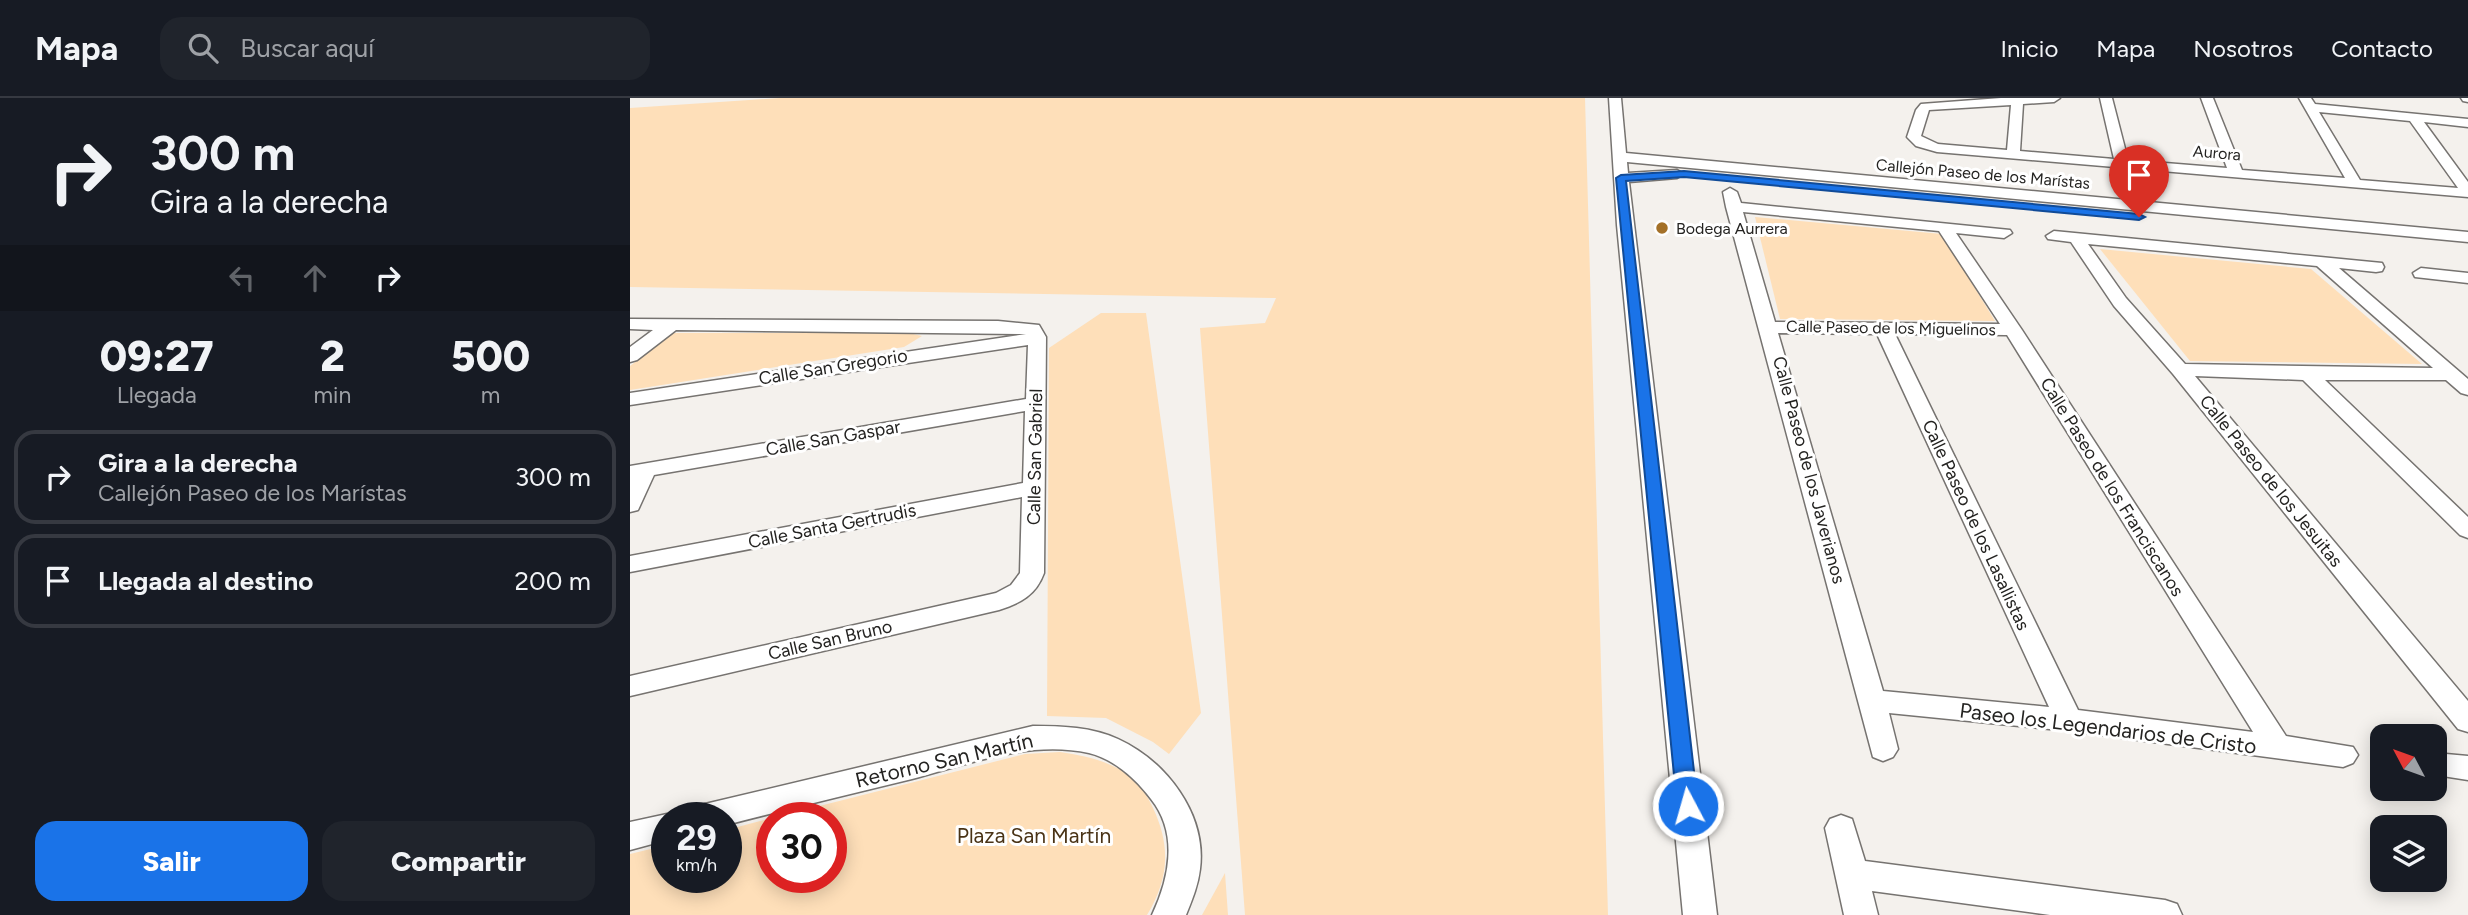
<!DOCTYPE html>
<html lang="es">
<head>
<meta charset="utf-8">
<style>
  :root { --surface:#171b24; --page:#20242c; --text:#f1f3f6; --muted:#9ea1a6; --line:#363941; --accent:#1a73e8 }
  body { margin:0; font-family:Figtree,sans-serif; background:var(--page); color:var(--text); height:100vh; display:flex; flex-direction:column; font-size:26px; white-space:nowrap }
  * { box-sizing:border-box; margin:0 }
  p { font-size:23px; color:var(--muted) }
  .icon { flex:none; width:38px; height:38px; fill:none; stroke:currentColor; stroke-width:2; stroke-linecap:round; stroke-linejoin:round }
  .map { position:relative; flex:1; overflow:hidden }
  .details { display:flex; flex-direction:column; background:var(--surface); width:630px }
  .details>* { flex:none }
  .hud { background:#171b24; color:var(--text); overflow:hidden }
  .needle { width:46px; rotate:311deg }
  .fabs { position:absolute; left:1740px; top:626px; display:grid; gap:14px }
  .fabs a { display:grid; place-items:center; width:77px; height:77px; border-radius:14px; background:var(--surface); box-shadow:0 4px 18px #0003; font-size:35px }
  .speed { position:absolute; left:21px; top:704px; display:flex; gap:14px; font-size:35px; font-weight:700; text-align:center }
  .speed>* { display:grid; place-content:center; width:91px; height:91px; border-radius:50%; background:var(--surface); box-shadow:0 4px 18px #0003; line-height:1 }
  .speed small { font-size:18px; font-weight:400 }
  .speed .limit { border:10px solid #d22; background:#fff; color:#111 }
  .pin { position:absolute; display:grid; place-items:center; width:60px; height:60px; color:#fff; margin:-72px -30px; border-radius:50% 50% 50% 0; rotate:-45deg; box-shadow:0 0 7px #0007 }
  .pin .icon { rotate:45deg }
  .me { position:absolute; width:77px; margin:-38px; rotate:354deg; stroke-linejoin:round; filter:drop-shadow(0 0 5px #0008) }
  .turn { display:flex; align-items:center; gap:24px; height:147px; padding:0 35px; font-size:32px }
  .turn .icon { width:91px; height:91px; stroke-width:2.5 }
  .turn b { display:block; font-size:49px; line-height:60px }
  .lanes { display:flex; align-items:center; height:66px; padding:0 35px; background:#0003; justify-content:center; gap:35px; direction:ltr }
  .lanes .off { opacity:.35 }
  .eta { display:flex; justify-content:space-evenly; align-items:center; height:119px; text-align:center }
  .eta b { font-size:42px; font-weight:800; line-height:49px }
  .primary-button { display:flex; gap:14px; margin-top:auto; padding:14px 35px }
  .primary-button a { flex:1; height:80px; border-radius:21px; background:var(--accent); color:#fff; font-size:28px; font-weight:800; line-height:80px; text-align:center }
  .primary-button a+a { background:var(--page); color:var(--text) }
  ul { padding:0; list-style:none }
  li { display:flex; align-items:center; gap:21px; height:94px; margin:0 14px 10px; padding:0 21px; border:4px solid var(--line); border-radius:21px }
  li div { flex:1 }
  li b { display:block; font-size:26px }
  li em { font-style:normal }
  header { display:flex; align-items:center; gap:42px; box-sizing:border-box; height:98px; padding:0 35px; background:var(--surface); border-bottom:2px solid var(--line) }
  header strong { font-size:33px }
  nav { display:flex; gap:38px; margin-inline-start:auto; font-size:24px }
  .search { width:490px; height:63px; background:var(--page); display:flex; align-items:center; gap:18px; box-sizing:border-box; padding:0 24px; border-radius:21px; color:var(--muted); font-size:26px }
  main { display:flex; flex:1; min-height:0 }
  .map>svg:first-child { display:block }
</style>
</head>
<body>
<header>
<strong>Mapa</strong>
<div class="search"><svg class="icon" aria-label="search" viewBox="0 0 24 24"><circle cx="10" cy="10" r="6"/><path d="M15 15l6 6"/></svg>Buscar aquí</div>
<nav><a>Inicio</a><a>Mapa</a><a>Nosotros</a><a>Contacto</a></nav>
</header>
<main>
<section class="details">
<div class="hud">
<div class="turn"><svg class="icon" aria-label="right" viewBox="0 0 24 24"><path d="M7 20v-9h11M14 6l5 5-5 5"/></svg><div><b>300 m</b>Gira a la derecha</div></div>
<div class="lanes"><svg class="icon off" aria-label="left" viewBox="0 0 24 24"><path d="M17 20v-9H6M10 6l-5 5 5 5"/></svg><svg class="icon off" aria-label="ahead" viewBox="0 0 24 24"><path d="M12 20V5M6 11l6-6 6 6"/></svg><svg class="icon" aria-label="right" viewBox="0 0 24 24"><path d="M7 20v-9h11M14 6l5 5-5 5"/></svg></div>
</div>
<div class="eta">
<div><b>09:27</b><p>Llegada</p></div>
<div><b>2</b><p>min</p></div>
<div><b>500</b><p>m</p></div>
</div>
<ul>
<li><svg class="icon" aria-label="right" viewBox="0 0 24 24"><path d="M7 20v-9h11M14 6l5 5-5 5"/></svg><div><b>Gira a la derecha</b><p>Callejón Paseo de los Marístas</p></div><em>300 m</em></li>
<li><svg class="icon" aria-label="arrive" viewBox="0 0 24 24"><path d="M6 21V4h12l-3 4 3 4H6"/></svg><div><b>Llegada al destino</b></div><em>200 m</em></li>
</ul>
<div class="primary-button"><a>Salir</a><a>Compartir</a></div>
</section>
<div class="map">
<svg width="1838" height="817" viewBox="0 0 1838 817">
  <rect width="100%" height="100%" fill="#f4f1ed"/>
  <!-- green -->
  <g fill="#fedfb9">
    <path d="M 150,0 L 955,0 L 978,817 L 615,817 L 570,230 L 635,225 L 646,200 L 0,189 L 0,10 Z"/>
    <path d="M 1125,119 L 1312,136 L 1365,223 L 1150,221 Z"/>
    <path d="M 1470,151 L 1681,171 L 1792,266 L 1560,263 Z"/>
    <path d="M 471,215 L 516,215 L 571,615 L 539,656 L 523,644 L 476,620 L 417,618 L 419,250 Z"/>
    <path d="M 42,235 L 279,235 L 292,238 L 274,249 L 0,292 L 0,268 Z"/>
    <path d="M 430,654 C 455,658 481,663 501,679 C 510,686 518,699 523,710 C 541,748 539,781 517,817 L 0,817 L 0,756 L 37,747 L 37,779 L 96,779 L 96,732 L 142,720 L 142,779 L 201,779 L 201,719 L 146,719 L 395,656 Z"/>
    <path d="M 595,775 L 598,817 L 572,817 Z"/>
  </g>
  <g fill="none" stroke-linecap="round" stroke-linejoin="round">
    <!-- minor casing -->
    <g stroke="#767370" stroke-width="3">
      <g id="minor">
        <path d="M 979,0 L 991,0 L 996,55 L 1838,134 L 1838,144 L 997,64 L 998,75 L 1047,72 L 1054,76 L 1047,80 L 999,84 L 1087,817 L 1053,817 L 987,127 Z"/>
        <path d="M 1371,0 L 1430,0 L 1424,4 L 1393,6 L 1390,53 L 1484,61 L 1470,0 L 1482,0 L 1498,62 L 1597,70 L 1571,0 L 1583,0 L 1612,72 L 1715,80 L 1669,0 L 1681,0 L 1685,6 L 1838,21 L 1838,29 L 1794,24 L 1838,84 L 1838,99 L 1307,54 L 1286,48 L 1277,39 L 1286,12 L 1291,6 ZM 1381,7 L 1377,52 L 1308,46 L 1291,38 L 1299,12 ZM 1689,14 L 1780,23 L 1828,90 L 1730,82 Z"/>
        <path d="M 1831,0 L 1838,0 L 1838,4 L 1833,3 Z"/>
        <path d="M 1100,90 L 1107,94 L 1111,105 L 1380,132 L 1382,135 L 1374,140 L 1326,135 L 1392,232 L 1656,638 L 1723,649 L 1728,657 L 1723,665 L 1713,669 L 1439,633 L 1259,615 L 1268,651 L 1263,659 L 1253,663 L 1243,659 L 1096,109 L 1093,94 ZM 1113,114 L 1309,133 L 1370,226 L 1145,224 ZM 1148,235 L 1247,236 L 1419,609 L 1253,593 ZM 1265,236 L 1377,237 L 1623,634 L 1448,612 Z"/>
        <path d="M 1424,133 L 1752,165 L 1754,169 L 1752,173 L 1746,174 L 1709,170 L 1838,281 L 1838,297 L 1831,295 L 1816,282 L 1695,282 L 1838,419 L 1838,440 L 1830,437 L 1673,282 L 1565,278 L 1838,603 L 1838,634 L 1828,631 L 1543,276 L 1484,208 L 1441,144 L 1418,141 L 1416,138 ZM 1458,146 L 1687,168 L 1803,270 L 1555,266 L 1496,200 Z"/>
        <path d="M 1791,170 L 1838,175 L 1838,185 L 1785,179 L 1783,175 Z"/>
        <path d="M 0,221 L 368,223 L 409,227 L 416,239 L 414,475 C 406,497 391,505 369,512 L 0,598 L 0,578 L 366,495 L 381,487 L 390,475 L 392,399 L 0,474 L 0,458 L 393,385 L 395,313 L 24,377 L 8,412 L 0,414 L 0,368 L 396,301 L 398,247 L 0,307 L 0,295 L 396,236 L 46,232 L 7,262 L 0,264 L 0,249 L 23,232 L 0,231 Z"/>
        <path d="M 403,628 C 432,628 462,629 488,641 C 536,663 577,716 570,771 C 568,788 562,802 556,817 L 522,817 C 539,781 549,736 521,701 C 506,681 484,661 459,655 C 399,642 339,666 282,681 C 220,696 158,711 96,727 L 96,719 L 60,719 L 64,710 L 75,706 Z"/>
        <path d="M 1816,656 L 1838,658 L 1838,682 L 1806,677 L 1806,659 Z"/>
        <path d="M 37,716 L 47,719 L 37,719 L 37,742 L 0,752 L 0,724 Z"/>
        <path d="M 1211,717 L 1222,721 L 1235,763 L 1535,802 L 1547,806 L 1552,817 L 1420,817 L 1242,793 L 1248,817 L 1214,817 L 1195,730 L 1200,721 Z"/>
      </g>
    </g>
    <!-- minor -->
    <use href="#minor" fill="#fff" fill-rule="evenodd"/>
  </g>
  <!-- route -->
  <path fill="#1a73e8" stroke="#114b97" stroke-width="2" d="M 1054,73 L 1509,116 L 1515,119 L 1509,122 L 1054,79 L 996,83 L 1068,708 L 1065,714 L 1058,717 L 1050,714 L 1047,708 L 986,80 L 991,77 Z"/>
  <!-- markers -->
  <circle fill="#a47129" stroke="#fff" stroke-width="2.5" cx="1032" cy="130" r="7"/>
  <g text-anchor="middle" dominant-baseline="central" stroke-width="6" stroke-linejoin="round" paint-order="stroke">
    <!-- far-street labels -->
    <g font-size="16" fill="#242321" stroke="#fff">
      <text transform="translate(1587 55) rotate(5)">Aurora</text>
      <text transform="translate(1353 76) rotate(5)">Callejón Paseo de los Marístas</text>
      <text transform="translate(1261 230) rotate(1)">Calle Paseo de los Miguelinos</text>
    </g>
    <!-- far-poi labels -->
    <g font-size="16" fill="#242321" stroke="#fff" text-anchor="start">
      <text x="1046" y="130">Bodega Aurrera</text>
    </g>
    <!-- street labels -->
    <g font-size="18" fill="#242321" stroke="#fff">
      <text transform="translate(203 269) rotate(-9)">Calle San Gregorio</text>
      <text transform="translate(203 340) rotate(-10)">Calle San Gaspar</text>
      <text transform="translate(405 359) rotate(-89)">Calle San Gabriel</text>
      <text transform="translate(1179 372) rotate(75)">Calle Paseo de los Javerianos</text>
      <text transform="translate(1641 383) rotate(51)">Calle Paseo de los Jesuitas</text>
      <text transform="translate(1482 389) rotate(58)">Calle Paseo de los Franciscanos</text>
      <text transform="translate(1346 427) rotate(65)">Calle Paseo de los Lasallistas</text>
      <text transform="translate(202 428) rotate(-11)">Calle Santa Gertrudis</text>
      <text transform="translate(200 542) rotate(-13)">Calle San Bruno</text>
    </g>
    <!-- near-street labels -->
    <g font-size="21" fill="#242321" stroke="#fff">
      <text transform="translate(1478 630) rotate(7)">Paseo los Legendarios de Cristo</text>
      <text transform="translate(314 662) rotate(-13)">Retorno San Martín</text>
    </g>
    <!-- near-park labels -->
    <g font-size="21" fill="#493316" stroke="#fff">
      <text x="404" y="737">Plaza San Martín</text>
    </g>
  </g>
</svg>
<div class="fabs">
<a><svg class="needle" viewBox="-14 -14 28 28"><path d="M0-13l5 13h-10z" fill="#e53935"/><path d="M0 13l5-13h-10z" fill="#9ea1a6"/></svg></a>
<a><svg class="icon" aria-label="layers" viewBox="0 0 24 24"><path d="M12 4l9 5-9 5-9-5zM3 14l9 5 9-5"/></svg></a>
</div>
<div class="speed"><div>29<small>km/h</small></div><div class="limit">30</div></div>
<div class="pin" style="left:1509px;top:119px;background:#d93025"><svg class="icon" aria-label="arrive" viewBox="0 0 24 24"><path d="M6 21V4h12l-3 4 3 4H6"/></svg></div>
<svg class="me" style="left:1058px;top:708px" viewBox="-20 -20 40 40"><circle r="17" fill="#1a73e8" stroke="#fff" stroke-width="3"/><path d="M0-11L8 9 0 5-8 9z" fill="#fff"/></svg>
</div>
</main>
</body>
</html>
